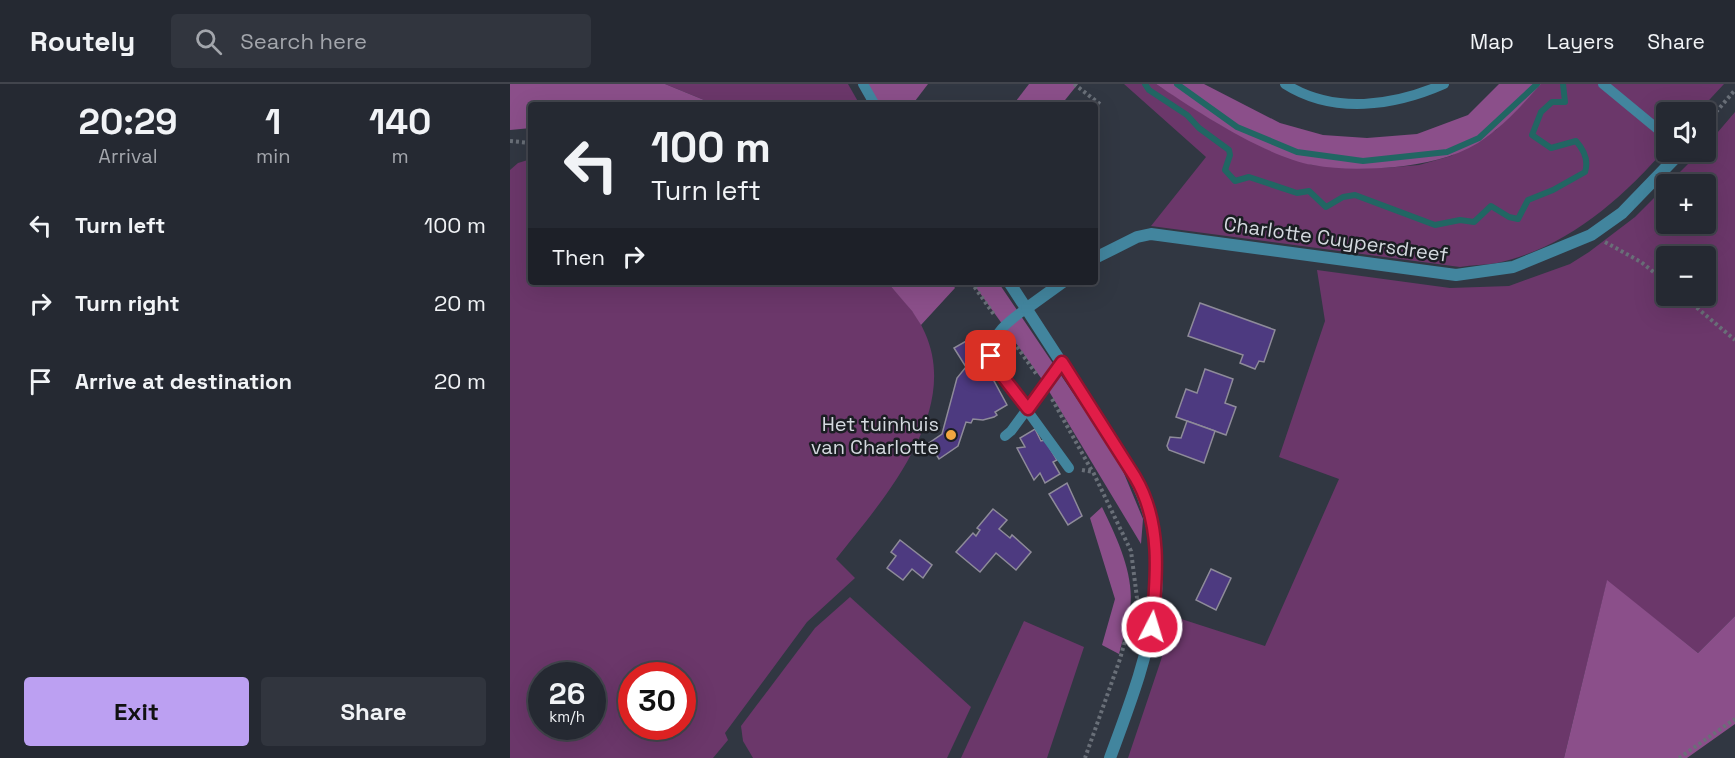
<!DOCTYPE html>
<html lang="en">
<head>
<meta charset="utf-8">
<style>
  :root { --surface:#252932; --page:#31353e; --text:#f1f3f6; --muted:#a3a6ac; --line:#42454d; --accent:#bca0f2 }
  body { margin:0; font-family:"Space Grotesk",sans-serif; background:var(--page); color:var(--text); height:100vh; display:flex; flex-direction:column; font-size:22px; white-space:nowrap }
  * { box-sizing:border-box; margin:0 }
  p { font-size:20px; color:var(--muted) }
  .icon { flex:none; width:33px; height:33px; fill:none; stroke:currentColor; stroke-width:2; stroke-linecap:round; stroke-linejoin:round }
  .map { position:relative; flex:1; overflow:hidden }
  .drawer { display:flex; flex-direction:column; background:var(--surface); width:510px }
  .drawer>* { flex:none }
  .guide { position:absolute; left:18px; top:18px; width:570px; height:183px; border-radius:6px; box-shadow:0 6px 24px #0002,0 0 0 2px var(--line); background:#252932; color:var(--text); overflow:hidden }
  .fabs { position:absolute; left:1146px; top:18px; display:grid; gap:12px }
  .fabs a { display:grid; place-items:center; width:60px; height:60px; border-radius:6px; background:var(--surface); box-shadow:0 6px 24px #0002,0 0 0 2px var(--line); font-size:30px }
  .speed { position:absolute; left:18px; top:578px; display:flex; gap:12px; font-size:30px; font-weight:700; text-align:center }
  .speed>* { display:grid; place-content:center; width:78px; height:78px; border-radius:50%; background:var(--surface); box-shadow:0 6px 24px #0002,0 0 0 2px var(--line); line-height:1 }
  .speed small { font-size:15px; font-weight:400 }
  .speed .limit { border:9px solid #d22; background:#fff; color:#111 }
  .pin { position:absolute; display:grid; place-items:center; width:51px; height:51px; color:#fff; margin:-26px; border-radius:12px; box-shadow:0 3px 9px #0006 }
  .me { position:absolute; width:66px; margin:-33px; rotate:5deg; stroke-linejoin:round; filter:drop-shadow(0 0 4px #0008) }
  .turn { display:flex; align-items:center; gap:21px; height:126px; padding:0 24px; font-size:27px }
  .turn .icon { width:78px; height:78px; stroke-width:2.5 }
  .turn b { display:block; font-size:42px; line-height:51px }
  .then { display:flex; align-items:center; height:57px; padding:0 24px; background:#0003; gap:12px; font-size:22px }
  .eta { display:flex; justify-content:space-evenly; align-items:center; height:102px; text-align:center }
  .eta b { font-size:36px; font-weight:600; line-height:42px }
  .button { display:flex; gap:12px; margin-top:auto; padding:12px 24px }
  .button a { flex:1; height:69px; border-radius:6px; background:var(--accent); color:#111; font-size:24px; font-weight:600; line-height:69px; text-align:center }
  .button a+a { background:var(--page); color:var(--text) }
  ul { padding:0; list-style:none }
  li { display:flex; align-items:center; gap:18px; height:78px; padding:0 24px }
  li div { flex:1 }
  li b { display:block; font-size:22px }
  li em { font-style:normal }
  header { display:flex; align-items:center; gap:36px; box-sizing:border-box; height:84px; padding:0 30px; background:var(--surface); border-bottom:2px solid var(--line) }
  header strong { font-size:28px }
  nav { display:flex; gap:33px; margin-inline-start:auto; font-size:21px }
  .search { width:420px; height:54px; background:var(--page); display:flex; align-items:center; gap:15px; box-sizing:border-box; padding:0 21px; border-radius:6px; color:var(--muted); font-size:22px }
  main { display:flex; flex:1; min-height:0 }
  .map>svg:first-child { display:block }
</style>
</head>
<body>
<header>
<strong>Routely</strong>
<div class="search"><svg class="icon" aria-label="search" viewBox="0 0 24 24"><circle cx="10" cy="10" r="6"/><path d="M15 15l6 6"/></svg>Search here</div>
<nav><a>Map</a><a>Layers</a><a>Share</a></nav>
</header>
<main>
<section class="drawer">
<div class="eta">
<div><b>20:29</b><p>Arrival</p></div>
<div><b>1</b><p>min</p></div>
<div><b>140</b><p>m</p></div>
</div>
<ul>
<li><svg class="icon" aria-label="left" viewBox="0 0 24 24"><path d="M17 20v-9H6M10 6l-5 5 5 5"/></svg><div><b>Turn left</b></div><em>100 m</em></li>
<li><svg class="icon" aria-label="right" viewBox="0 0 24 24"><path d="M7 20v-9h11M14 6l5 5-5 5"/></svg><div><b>Turn right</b></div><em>20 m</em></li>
<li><svg class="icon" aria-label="arrive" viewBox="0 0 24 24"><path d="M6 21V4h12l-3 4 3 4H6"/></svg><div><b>Arrive at destination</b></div><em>20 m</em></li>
</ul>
<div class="button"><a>Exit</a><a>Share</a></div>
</section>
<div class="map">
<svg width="1225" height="674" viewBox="0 0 1225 674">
  <rect width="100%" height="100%" fill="#313742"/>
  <!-- green -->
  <g fill="#6b376a" fill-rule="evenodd">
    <path d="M 155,0 L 338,0 L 350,21 L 211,21 L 199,18 Z"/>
    <path d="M 614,0 L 646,0 L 709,40 L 759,66 L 802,81 L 874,84 L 909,81 L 941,72 L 986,46 L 1031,0 L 1214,0 L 1188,28 L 1156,28 L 1156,64 C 1111,116 1056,164 987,179 C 975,181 962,181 950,183 L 641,142 L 696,73 Z"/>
    <path d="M 1225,28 L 1225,532 L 1188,569 L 1097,497 L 1054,674 L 618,674 L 651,576 L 662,532 L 755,562 L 829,395 L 769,373 L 815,237 L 807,186 L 940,204 L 999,202 L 1060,180 L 1079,168 L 1125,133 L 1156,102 L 1156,140 L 1196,140 L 1196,100 L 1158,100 L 1190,68 L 1196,68 L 1196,62 ZM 1156,172 L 1196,172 L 1196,212 L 1156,212 Z"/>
    <path d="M 21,75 L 21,198 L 377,198 C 391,214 407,229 415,249 C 451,329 372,417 326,475 L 345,494 L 297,538 L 215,649 L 218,656 L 203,674 L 0,674 L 0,86 L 8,79 ZM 32,591 L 82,591 L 82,642 L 32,642 ZM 122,591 L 172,591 L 172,642 L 122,642 Z"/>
    <path d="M 340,513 L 461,623 L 437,674 L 243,674 L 233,657 L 231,642 L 305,544 Z"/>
    <path d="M 514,537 L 574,563 L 537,674 L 451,674 Z"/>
  </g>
  <!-- forest -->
  <g fill="#8b4f8a">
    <path d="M 0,0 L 155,0 L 199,18 L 211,21 L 21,21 L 21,44 L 0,46 Z"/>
    <path d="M 356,0 L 418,0 L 402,21 L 370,21 Z"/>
    <path d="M 519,0 L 568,0 L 551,21 L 503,21 Z"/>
    <path d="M 646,0 L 694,0 L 770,39 L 813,51 L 857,54 L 907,50 L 958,31 L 989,0 L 1031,0 C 1012,21 992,44 968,59 C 943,74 914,80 885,83 C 859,85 829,86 803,81 C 756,73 686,27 646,0 Z"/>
    <path d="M 377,198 L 441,198 L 445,204 L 411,241 L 402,227 Z"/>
    <path d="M 462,198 L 488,198 L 590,349 L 613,387 L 633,435 L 631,460 L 531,294 Z"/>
    <path d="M 592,423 C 606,452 625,491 620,524 C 618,540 613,555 609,570 L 592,561 L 605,515 L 580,434 Z"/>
    <path d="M 1097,496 L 1188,569 L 1225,532 L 1225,640 L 1177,674 L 1054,674 Z"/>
  </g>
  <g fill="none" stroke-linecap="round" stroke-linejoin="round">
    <!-- stream -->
    <g stroke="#216663" stroke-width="6">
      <path d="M 635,0 L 639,6 L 677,31 L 689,44 L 719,66 L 720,71 L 715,86 L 725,97 L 739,93 L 787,109 L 799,107 L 816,123 L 833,113 L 845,111 L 925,141 L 950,136 L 964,138 L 981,122 L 999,133 L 1008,135 L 1018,116 L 1043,106 L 1075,88 C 1079,76 1074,66 1066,57 L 1041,64 L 1022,51 L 1031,28 L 1042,18 L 1055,18 L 1053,0"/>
      <path d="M 667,0 L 727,43 L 787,68 L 853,77 L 937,68 L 969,54 L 1027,0"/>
    </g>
  </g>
  <!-- building -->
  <g fill="#4d3a80" stroke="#8e8b99" stroke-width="1.5">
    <path d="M 690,219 L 765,246 L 754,278 L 749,277 L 745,285 L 730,279 L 733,271 L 678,252 Z"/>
    <path d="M 458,256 L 484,297 L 497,321 L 485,328 L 487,331 L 484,333 L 473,336 L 463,335 L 461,339 L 456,338 L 448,362 L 429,375 L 419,359 L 432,350 L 447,294 L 456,283 L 444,264 Z"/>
    <path d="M 695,285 L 723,295 L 715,319 L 726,323 L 716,351 L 666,333 L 676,305 L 687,309 Z"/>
    <path d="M 677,337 L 705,347 L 694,379 L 659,366 L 657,362 L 660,353 L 671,354 Z"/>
    <path d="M 525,345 L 531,357 L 535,356 L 547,376 L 543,378 L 550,390 L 535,399 L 530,389 L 524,396 L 507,364 L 515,363 L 510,354 Z"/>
    <path d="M 557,399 L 572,432 L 558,441 L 539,410 Z"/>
    <path d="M 483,425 L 497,436 L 489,445 L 500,454 L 502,451 L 521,468 L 506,486 L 486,469 L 470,488 L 446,468 L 463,449 L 466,452 L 470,446 L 467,444 Z"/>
    <path d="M 390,456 L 422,481 L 413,494 L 402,485 L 393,496 L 377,484 L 386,472 L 381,468 Z"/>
    <path d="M 701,485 L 721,494 L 706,526 L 686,516 Z"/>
  </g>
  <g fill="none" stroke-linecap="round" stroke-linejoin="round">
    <!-- path -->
    <g stroke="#696f78" stroke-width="4" stroke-dasharray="3 3" stroke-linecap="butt">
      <path d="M 564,0 L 590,20"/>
      <path d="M 1206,28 L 1225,6"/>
      <path d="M 0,57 L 21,59"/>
      <path d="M 1095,158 L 1131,178 L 1156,198"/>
      <path d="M 461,198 L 485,232"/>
      <path d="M 1173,212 L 1225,256"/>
      <path d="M 500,253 L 527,291"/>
      <path d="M 542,315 L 582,387"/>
      <path d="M 572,386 L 583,388 L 621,467 L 627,514 L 610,575 L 575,674"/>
      <path d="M 1169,674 L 1225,635"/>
    </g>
    <!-- service -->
    <g stroke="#42859e" stroke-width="10">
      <path d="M 353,0 L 365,21"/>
      <path d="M 775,0 C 824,31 884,22 934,0"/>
      <path d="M 1093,0 L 1156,52"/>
      <path d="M 517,224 C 503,234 478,251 481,272 C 482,277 487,284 490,289 L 559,384"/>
      <path d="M 495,352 L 501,347 L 552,278"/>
    </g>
    <!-- minor -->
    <g stroke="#42859e" stroke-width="12">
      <path d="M 1196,40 L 1198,37"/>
      <path d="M 585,174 L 627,153 L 641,150 L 946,191 L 1003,183 L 1081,151 L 1112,129 L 1171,68"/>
      <path d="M 499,198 L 617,380 C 676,478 636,576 600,674"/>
      <path d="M 517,224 L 553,198"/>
    </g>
  </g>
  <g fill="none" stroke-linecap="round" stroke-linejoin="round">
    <!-- route casing -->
    <g stroke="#92132f" stroke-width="15">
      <path id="route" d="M 481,272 L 490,289 L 518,325 L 552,278 L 625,393 C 652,438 647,492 642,543"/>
    </g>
    <!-- route -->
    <use href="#route" stroke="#e11d48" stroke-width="10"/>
  </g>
  <!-- markers -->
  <circle fill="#f1a540" stroke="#1b1e23" stroke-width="2" cx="441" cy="351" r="6"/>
  <g text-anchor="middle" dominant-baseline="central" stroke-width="5" stroke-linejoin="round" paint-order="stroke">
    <!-- street labels -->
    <g font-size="20" fill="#d4d9df" stroke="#1b1e23">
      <text transform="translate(826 155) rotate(8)">Charlotte Cuypersdreef</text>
    </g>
    <!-- poi labels -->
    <g font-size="20" fill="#d4d9df" stroke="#1b1e23" text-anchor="end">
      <text x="429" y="340">Het tuinhuis<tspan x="429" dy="23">van Charlotte</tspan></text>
    </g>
  </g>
</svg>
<div class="fabs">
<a><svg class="icon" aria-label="sound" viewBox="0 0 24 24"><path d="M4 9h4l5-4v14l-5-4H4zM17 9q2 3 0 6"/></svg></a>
<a>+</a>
<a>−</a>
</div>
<div class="speed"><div>26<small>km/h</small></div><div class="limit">30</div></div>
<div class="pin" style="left:481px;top:272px;background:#d93025"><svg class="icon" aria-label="arrive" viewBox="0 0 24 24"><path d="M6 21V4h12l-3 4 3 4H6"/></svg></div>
<svg class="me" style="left:642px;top:543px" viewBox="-20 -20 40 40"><circle r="17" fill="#e11d48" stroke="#fff" stroke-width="3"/><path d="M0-11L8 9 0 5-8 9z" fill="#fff"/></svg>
<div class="guide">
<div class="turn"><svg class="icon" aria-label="left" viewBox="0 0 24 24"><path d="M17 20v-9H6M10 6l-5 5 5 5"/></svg><div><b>100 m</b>Turn left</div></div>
<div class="then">Then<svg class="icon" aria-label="right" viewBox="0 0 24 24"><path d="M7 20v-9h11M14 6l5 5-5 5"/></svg></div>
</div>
</div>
</main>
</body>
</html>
